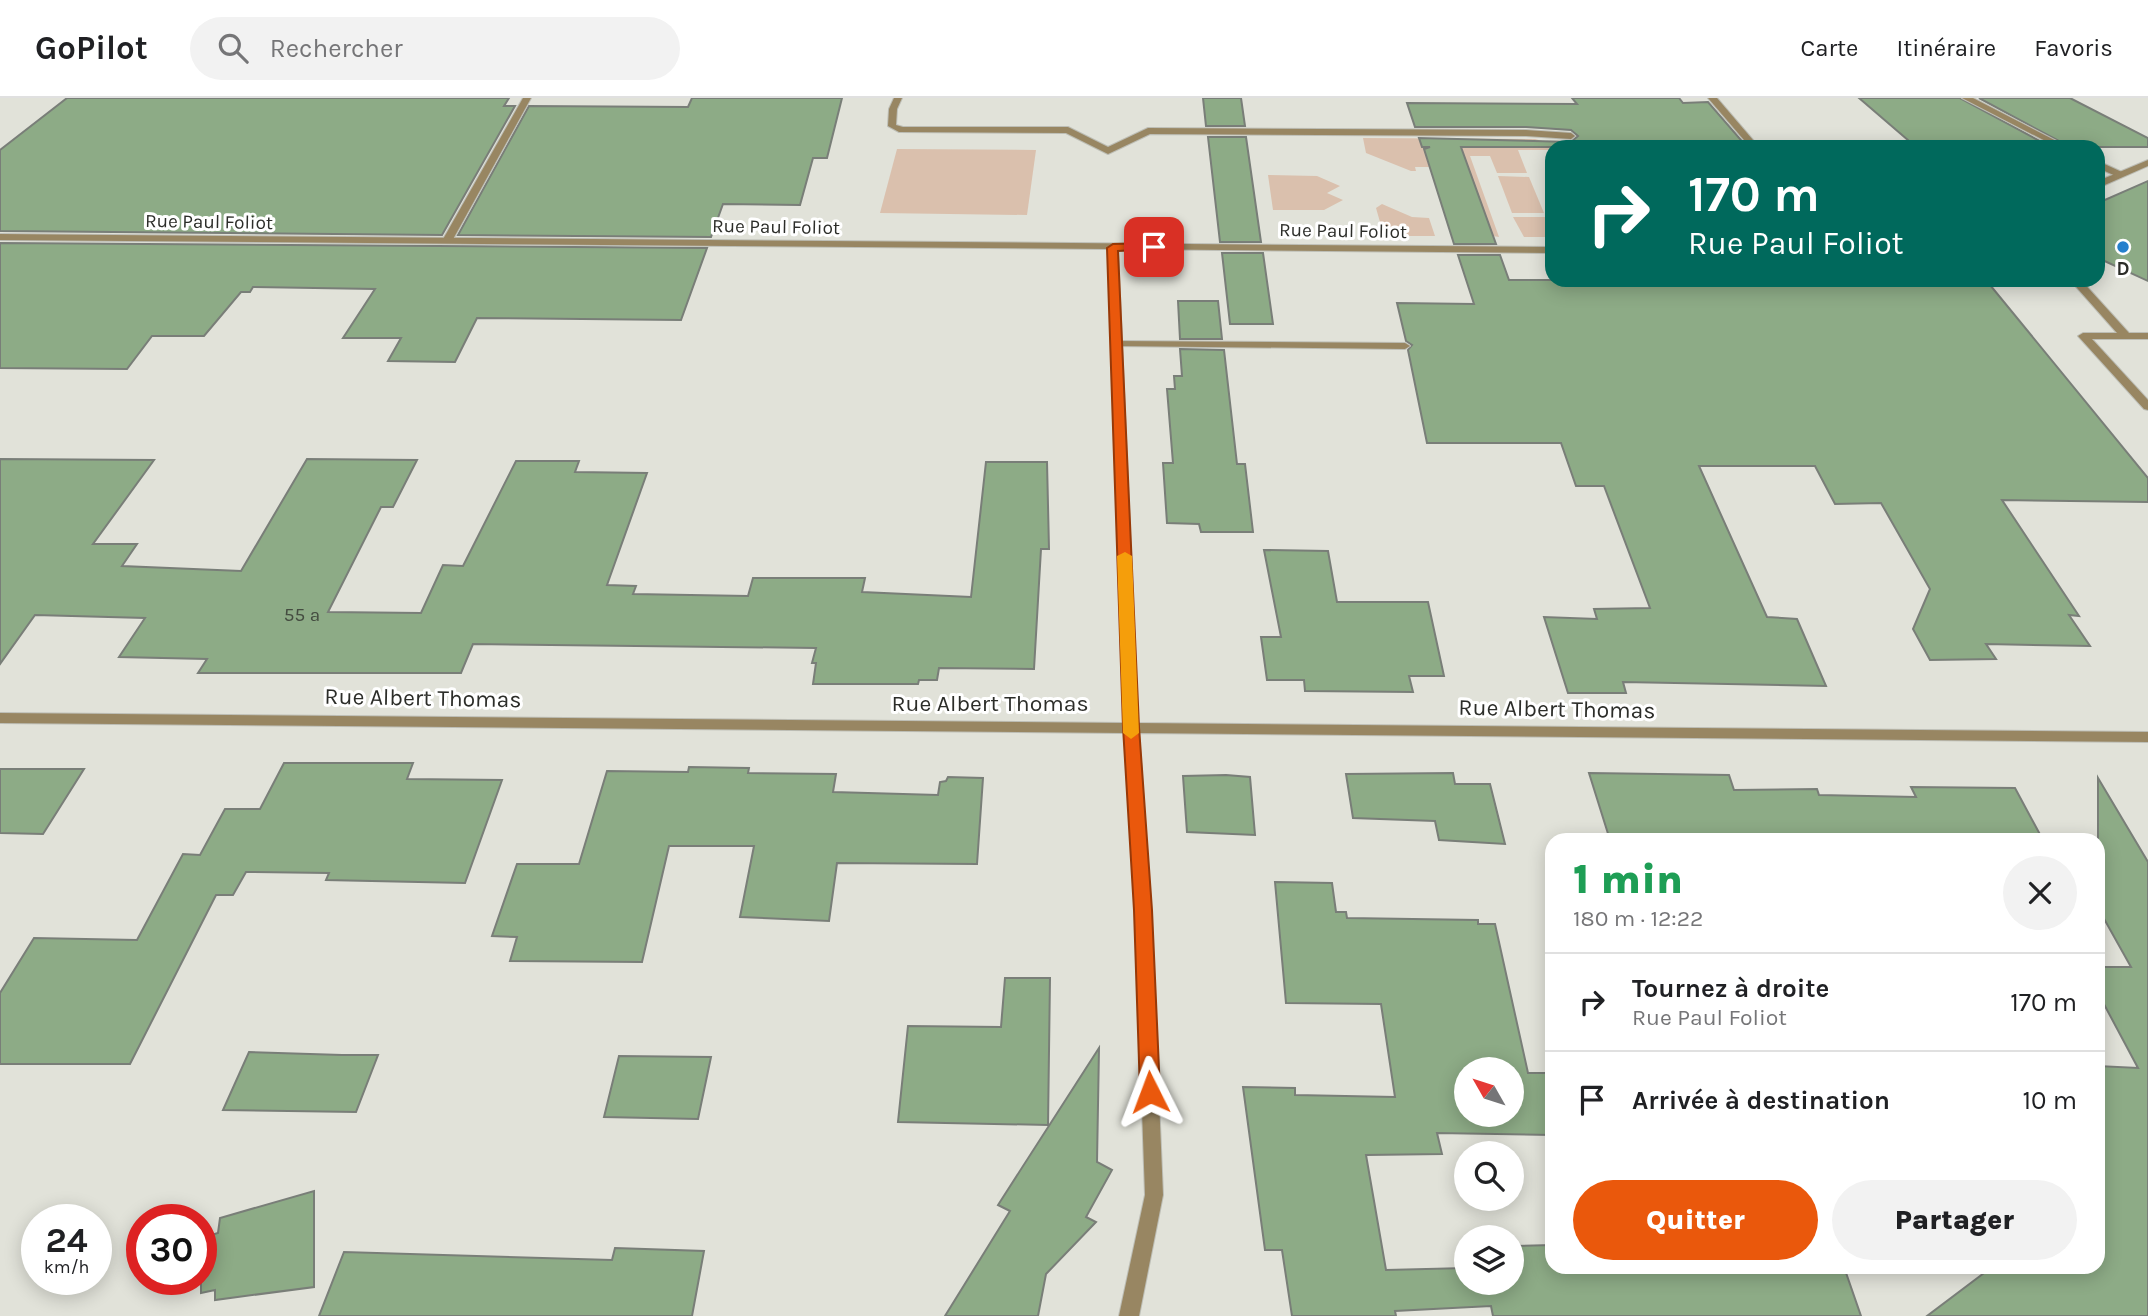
<!DOCTYPE html>
<html lang="fr">
<head>
<meta charset="utf-8">
<style>
  :root { --surface:#fff; --page:#f2f2f2; --text:#202124; --muted:#757577; --line:#e0e0e0; --accent:#ea580c }
  body { margin:0; font-family:Karla,sans-serif; background:var(--page); color:var(--text); height:100vh; display:flex; flex-direction:column; font-size:26px; white-space:nowrap }
  * { box-sizing:border-box; margin:0 }
  p { font-size:23px; color:var(--muted) }
  .icon { flex:none; width:38px; height:38px; fill:none; stroke:currentColor; stroke-width:2; stroke-linecap:round; stroke-linejoin:round }
  .map { position:relative; flex:1; overflow:hidden }
  .side { position:absolute; left:1545px; top:735px; width:560px; height:441px; display:flex; flex-direction:column; background:var(--surface); border-radius:21px; box-shadow:0 4px 18px #0003 }
  .side>* { flex:none }
  .hud { position:absolute; left:1545px; top:42px; width:560px; height:147px; border-radius:21px; box-shadow:0 4px 18px #0003; background:#00695c; color:#fff; overflow:hidden }
  .needle { width:46px; rotate:309deg }
  .controls { position:absolute; left:1454px; top:959px; display:grid; gap:14px }
  .controls a { display:grid; place-items:center; width:70px; height:70px; border-radius:50%; background:var(--surface); box-shadow:0 4px 18px #0003; font-size:35px }
  .speed { position:absolute; left:21px; top:1106px; display:flex; gap:14px; font-size:35px; font-weight:700; text-align:center }
  .speed>* { display:grid; place-content:center; width:91px; height:91px; border-radius:50%; background:var(--surface); box-shadow:0 4px 18px #0003; line-height:1 }
  .speed small { font-size:18px; font-weight:400 }
  .speed .limit { border:10px solid #d22; background:#fff; color:#111 }
  .pin { position:absolute; display:grid; place-items:center; width:60px; height:60px; color:#fff; margin:-30px; border-radius:14px; box-shadow:0 4px 10px #0006 }
  .me { position:absolute; width:77px; margin:-38px; rotate:357deg; stroke-linejoin:round; filter:drop-shadow(0 0 5px #0008) }
  .turn { display:flex; align-items:center; gap:24px; height:147px; padding:0 28px; font-size:32px }
  .turn .icon { width:91px; height:91px; stroke-width:2.5 }
  .turn b { display:block; font-size:49px; line-height:60px }
  .round { display:grid; place-items:center; flex:none; width:74px; height:74px; border-radius:37px; background:var(--page) }
  .headline { display:flex; align-items:center; justify-content:space-between; height:119px; padding:0 28px }
  h1 { font-size:42px; font-weight:800; line-height:52px; color:#1e9e55 }
  .action { display:flex; gap:14px; margin-top:auto; padding:14px 28px }
  .action a { flex:1; height:80px; border-radius:42px; background:var(--accent); color:#fff; font-size:28px; font-weight:800; line-height:80px; text-align:center }
  .action a+a { background:var(--page); color:var(--text) }
  ul { padding:0; list-style:none }
  li { display:flex; align-items:center; gap:21px; height:98px; padding:0 28px; border-top:2px solid var(--line) }
  li div { flex:1 }
  li b { display:block; font-size:26px }
  li em { font-style:normal }
  header { display:flex; align-items:center; gap:42px; box-sizing:border-box; height:98px; padding:0 35px; background:var(--surface); border-bottom:2px solid var(--line) }
  header strong { font-size:33px }
  nav { display:flex; gap:38px; margin-inline-start:auto; font-size:24px }
  .search { width:490px; height:63px; background:var(--page); display:flex; align-items:center; gap:18px; box-sizing:border-box; padding:0 24px; border-radius:38px; color:var(--muted); font-size:26px }
  .map>svg:first-child { display:block }
</style>
</head>
<body>
<header>
<strong>GoPilot</strong>
<div class="search"><svg class="icon" aria-label="search" viewBox="0 0 24 24"><circle cx="10" cy="10" r="6"/><path d="M15 15l6 6"/></svg>Rechercher</div>
<nav><a>Carte</a><a>Itinéraire</a><a>Favoris</a></nav>
</header>
<div class="map">
<svg width="2148" height="1218" viewBox="0 0 2148 1218">
  <rect width="100%" height="100%" fill="#e1e2d9"/>
  <!-- green -->
  <g fill="#dac0ad">
    <path d="M 1363,40 L 1535,41 L 1546,44 L 1551,52 L 1518,52 L 1527,75 L 1497,75 L 1490,58 L 1470,58 L 1499,139 L 1493,138 L 1463,56 L 1425,55 L 1429,69 L 1415,69 L 1416,73 L 1411,73 L 1366,55 Z"/>
    <path d="M 897,51 L 1036,52 L 1027,117 L 880,115 Z"/>
    <path d="M 1268,77 L 1317,78 L 1340,88 L 1327,95 L 1343,102 L 1324,112 L 1273,112 Z"/>
    <path d="M 1498,78 L 1529,79 L 1544,115 L 1512,115 Z"/>
    <path d="M 1382,106 L 1412,119 L 1429,120 L 1435,138 L 1384,138 L 1376,110 Z"/>
    <path d="M 1513,119 L 1545,119 L 1552,139 L 1524,139 Z"/>
  </g>
  <!-- building -->
  <g fill="#8dab86" stroke="#797e78" stroke-width="2" fill-rule="evenodd">
    <path d="M 67,0 L 509,0 L 504,8 L 515,8 L 442,137 L 0,133 L 0,52 Z"/>
    <path d="M 692,0 L 842,0 L 827,60 L 813,60 L 800,107 L 723,106 L 711,139 L 458,137 L 529,8 L 688,9 Z"/>
    <path d="M 1203,0 L 1241,0 L 1245,28 L 1206,28 Z"/>
    <path d="M 1572,0 L 1679,0 L 1683,5 L 1708,4 L 1747,49 L 1461,49 L 1496,146 L 1454,146 L 1424,51 L 1430,49 L 1422,49 L 1419,40 L 1571,44 L 1578,38 L 1571,32 L 1526,29 L 1415,29 L 1407,5 L 1577,6 Z"/>
    <path d="M 1859,0 L 1960,0 L 2051,49 L 1916,49 Z"/>
    <path d="M 1979,0 L 2070,0 L 2148,40 L 2148,49 L 2070,49 Z"/>
    <path d="M 1208,39 L 1246,39 L 1261,144 L 1220,144 Z"/>
    <path d="M 2148,83 L 2148,183 L 2098,160 L 2098,105 Z"/>
    <path d="M 0,145 L 707,150 L 681,222 L 477,220 L 455,264 L 388,263 L 401,240 L 343,240 L 375,191 L 253,189 L 250,194 L 241,194 L 204,238 L 152,238 L 127,271 L 0,270 Z"/>
    <path d="M 1222,155 L 1263,155 L 1273,226 L 1230,226 Z"/>
    <path d="M 1458,157 L 1500,157 L 1509,182 L 1986,182 L 2148,380 L 2148,404 L 2002,402 L 2079,518 L 2069,517 L 2090,548 L 1986,546 L 1996,561 L 1930,562 L 1913,531 L 1930,491 L 1881,405 L 1835,406 L 1815,368 L 1699,368 L 1767,519 L 1797,521 L 1826,588 L 1623,584 L 1626,595 L 1568,595 L 1544,519 L 1597,521 L 1594,511 L 1650,510 L 1604,388 L 1576,388 L 1561,345 L 1427,345 L 1408,252 L 1412,247 L 1406,243 L 1397,205 L 1474,206 Z"/>
    <path d="M 1178,203 L 1218,203 L 1222,241 L 1180,241 Z"/>
    <path d="M 1180,251 L 1224,252 L 1237,366 L 1245,366 L 1253,434 L 1201,434 L 1199,426 L 1167,425 L 1163,365 L 1173,365 L 1167,291 L 1175,291 L 1174,278 L 1182,278 Z"/>
    <path d="M 0,361 L 154,362 L 93,446 L 137,446 L 122,468 L 241,473 L 307,361 L 417,362 L 393,409 L 381,409 L 328,514 L 421,515 L 443,467 L 463,468 L 516,363 L 579,363 L 575,374 L 647,375 L 607,487 L 636,488 L 633,496 L 748,498 L 753,480 L 865,480 L 862,494 L 971,499 L 986,364 L 1047,364 L 1049,451 L 1041,451 L 1034,571 L 939,570 L 937,582 L 919,582 L 918,586 L 813,586 L 816,565 L 812,565 L 816,550 L 473,546 L 461,575 L 198,575 L 207,561 L 119,559 L 145,520 L 35,517 L 0,566 Z"/>
    <path d="M 1264,452 L 1328,453 L 1337,504 L 1428,504 L 1444,578 L 1409,578 L 1413,594 L 1305,593 L 1304,582 L 1267,582 L 1261,539 L 1281,539 Z"/>
    <path d="M 284,665 L 413,665 L 407,681 L 502,682 L 465,785 L 326,782 L 329,775 L 246,774 L 233,797 L 216,797 L 130,966 L 0,966 L 0,895 L 34,840 L 137,842 L 183,756 L 200,757 L 225,711 L 260,711 Z"/>
    <path d="M 689,669 L 749,670 L 748,675 L 836,676 L 833,694 L 938,697 L 940,684 L 946,683 L 948,679 L 983,680 L 977,766 L 837,765 L 829,823 L 740,819 L 754,748 L 669,748 L 642,864 L 510,863 L 517,839 L 492,838 L 517,766 L 579,766 L 607,673 L 688,674 Z"/>
    <path d="M 0,671 L 84,671 L 43,736 L 0,735 Z"/>
    <path d="M 1453,675 L 1455,686 L 1490,686 L 1505,746 L 1439,742 L 1435,723 L 1353,720 L 1346,676 Z"/>
    <path d="M 1589,675 L 1729,677 L 1734,692 L 1817,691 L 1819,697 L 1916,699 L 1911,689 L 2015,690 L 2043,742 L 1610,742 Z"/>
    <path d="M 1226,677 L 1250,679 L 1255,737 L 1187,734 L 1183,678 Z"/>
    <path d="M 2098,680 L 2148,764 L 2148,1218 L 1927,1218 L 1992,1169 L 2098,1169 L 2098,968 L 2138,970 L 2098,895 L 2098,869 L 2131,869 L 2098,810 Z"/>
    <path d="M 1275,784 L 1332,785 L 1336,814 L 1346,814 L 1347,820 L 1478,822 L 1478,826 L 1495,826 L 1528,975 L 1552,975 L 1552,1037 L 1437,1035 L 1442,1056 L 1366,1057 L 1386,1172 L 1466,1170 L 1466,1185 L 1512,1185 L 1512,1148 L 1552,1147 L 1552,1169 L 1569,1171 L 1844,1169 L 1861,1218 L 1493,1218 L 1491,1208 L 1395,1213 L 1396,1218 L 1292,1218 L 1282,1152 L 1265,1152 L 1243,989 L 1295,990 L 1295,997 L 1395,999 L 1381,906 L 1286,905 ZM 1466,971 L 1512,971 L 1512,1017 L 1466,1017 Z"/>
    <path d="M 1005,880 L 1050,880 L 1048,1027 L 898,1024 L 908,928 L 1001,929 Z"/>
    <path d="M 1099,950 L 1097,1064 L 1112,1072 L 1086,1119 L 1096,1124 L 1046,1176 L 1038,1218 L 945,1218 L 1010,1113 L 998,1107 Z"/>
    <path d="M 249,954 L 342,957 L 378,957 L 356,1014 L 223,1012 Z"/>
    <path d="M 619,958 L 711,959 L 698,1021 L 604,1019 Z"/>
    <path d="M 314,1093 L 314,1189 L 215,1202 L 215,1192 L 201,1195 L 201,1140 L 218,1135 L 220,1120 Z"/>
    <path d="M 615,1150 L 704,1153 L 692,1218 L 319,1218 L 344,1154 L 612,1162 Z"/>
  </g>
  <g fill="none" stroke-linecap="round" stroke-linejoin="round">
    <!-- lane casing -->
    <g stroke="#bdbeb6" stroke-width="2">
      <g id="lane">
        <path d="M 523,0 L 531,0 L 452,143 L 444,145 L 442,143 Z"/>
        <path d="M 894,0 L 902,0 L 897,11 L 896,27 L 903,29 L 1068,29 L 1108,49 L 1148,30 L 1526,32 L 1571,35 L 1575,38 L 1571,41 L 1526,38 L 1150,36 L 1108,56 L 1066,35 L 899,34 L 888,28 L 889,11 Z"/>
        <path d="M 1962,0 L 1973,0 L 2068,49 L 2057,49 Z"/>
        <path d="M 2098,63 L 2124,75 L 2126,77 L 2118,79 L 2098,70 Z"/>
        <path d="M 2070,182 L 2081,182 L 2129,235 L 2148,235 L 2148,241 L 2092,241 L 2148,302 L 2148,312 L 2144,311 L 2078,238 L 2083,235 L 2117,235 Z"/>
        <path d="M 1117,243 L 1405,245 L 1410,248 L 1405,251 L 1113,248 L 1113,244 Z"/>
      </g>
    </g>
    <!-- street casing -->
    <g stroke="#bdbeb6" stroke-width="2">
      <g id="street">
        <path d="M 1708,0 L 1717,0 L 1759,49 L 1750,49 Z"/>
        <path d="M 2148,62 L 2148,68 L 2098,90 L 2098,83 Z"/>
        <path d="M 0,136 L 1552,149 L 1552,155 L 1118,151 L 1138,625 L 2148,634 L 2148,644 L 1139,635 L 1151,812 L 1163,1097 L 1139,1218 L 1119,1218 L 1145,1097 L 1135,812 L 1124,635 L 0,625 L 0,615 L 1124,625 L 1108,151 L 0,142 Z"/>
      </g>
    </g>
    <!-- lane -->
    <use href="#lane" fill="#988662" fill-rule="evenodd"/>
    <!-- street -->
    <use href="#street" fill="#988662" fill-rule="evenodd"/>
  </g>
  <!-- route -->
  <path fill="#ea580c" stroke="#983908" stroke-width="2" d="M 1154,145 L 1159,149 L 1158,151 L 1118,153 L 1139,629 L 1152,812 L 1160,994 L 1157,1000 L 1150,1003 L 1143,1000 L 1140,994 L 1134,812 L 1123,629 L 1107,150 L 1113,146 Z"/>
  <!-- slow -->
  <path fill="#f59e0b" d="M 1125,454 L 1132,458 L 1139,635 L 1131,641 L 1123,635 L 1117,458 Z"/>
  <!-- markers -->
  <circle fill="#2580cd" stroke="#fff" stroke-width="2.5" cx="2123" cy="149" r="7"/>
  <g text-anchor="middle" dominant-baseline="central" stroke-width="6" stroke-linejoin="round" paint-order="stroke">
    <!-- far-street labels -->
    <g font-size="19" fill="#2c2d29" stroke="#fff">
      <text transform="translate(209 124) rotate(1)">Rue Paul Foliot</text>
      <text transform="translate(776 129) rotate(1)">Rue Paul Foliot</text>
      <text transform="translate(1343 133) rotate(1)">Rue Paul Foliot</text>
    </g>
    <!-- far-poi labels -->
    <g font-size="19" font-weight="bold" fill="#2c2d29" stroke="#fff">
      <text x="2123" y="171">D</text>
    </g>
    <!-- number labels -->
    <g font-size="19" fill="#444c40">
      <text x="302" y="517">55 a</text>
    </g>
    <!-- street labels -->
    <g font-size="23" fill="#2c2d29" stroke="#fff">
      <text transform="translate(423 600) rotate(1)">Rue Albert Thomas</text>
      <text x="990" y="605">Rue Albert Thomas</text>
      <text transform="translate(1557 611) rotate(1)">Rue Albert Thomas</text>
    </g>
  </g>
</svg>
<div class="controls">
<a><svg class="needle" viewBox="-14 -14 28 28"><path d="M0-13l5 13h-10z" fill="#e53935"/><path d="M0 13l5-13h-10z" fill="#757577"/></svg></a>
<a><svg class="icon" aria-label="search" viewBox="0 0 24 24"><circle cx="10" cy="10" r="6"/><path d="M15 15l6 6"/></svg></a>
<a><svg class="icon" aria-label="layers" viewBox="0 0 24 24"><path d="M12 4l9 5-9 5-9-5zM3 14l9 5 9-5"/></svg></a>
</div>
<div class="speed"><div>24<small>km/h</small></div><div class="limit">30</div></div>
<div class="pin" style="left:1154px;top:149px;background:#d93025"><svg class="icon" aria-label="arrive" viewBox="0 0 24 24"><path d="M6 21V4h12l-3 4 3 4H6"/></svg></div>
<svg class="me" style="left:1150px;top:994px" viewBox="-20 -20 40 40"><path d="M0-17L14 15 0 8-14 15z" fill="#ea580c" stroke="#fff" stroke-width="4"/></svg>
<div class="hud">
<div class="turn"><svg class="icon" aria-label="right" viewBox="0 0 24 24"><path d="M7 20v-9h11M14 6l5 5-5 5"/></svg><div><b>170 m</b>Rue Paul Foliot</div></div>
</div>
<section class="side">
<div class="headline"><div><h1>1 min</h1><p>180 m · 12:22</p></div><a class="round"><svg class="icon" aria-label="close" viewBox="0 0 24 24"><path d="M6 6l12 12M18 6L6 18"/></svg></a></div>
<ul>
<li><svg class="icon" aria-label="right" viewBox="0 0 24 24"><path d="M7 20v-9h11M14 6l5 5-5 5"/></svg><div><b>Tournez à droite</b><p>Rue Paul Foliot</p></div><em>170 m</em></li>
<li><svg class="icon" aria-label="arrive" viewBox="0 0 24 24"><path d="M6 21V4h12l-3 4 3 4H6"/></svg><div><b>Arrivée à destination</b></div><em>10 m</em></li>
</ul>
<div class="action"><a>Quitter</a><a>Partager</a></div>
</section>
</div>
</body>
</html>
